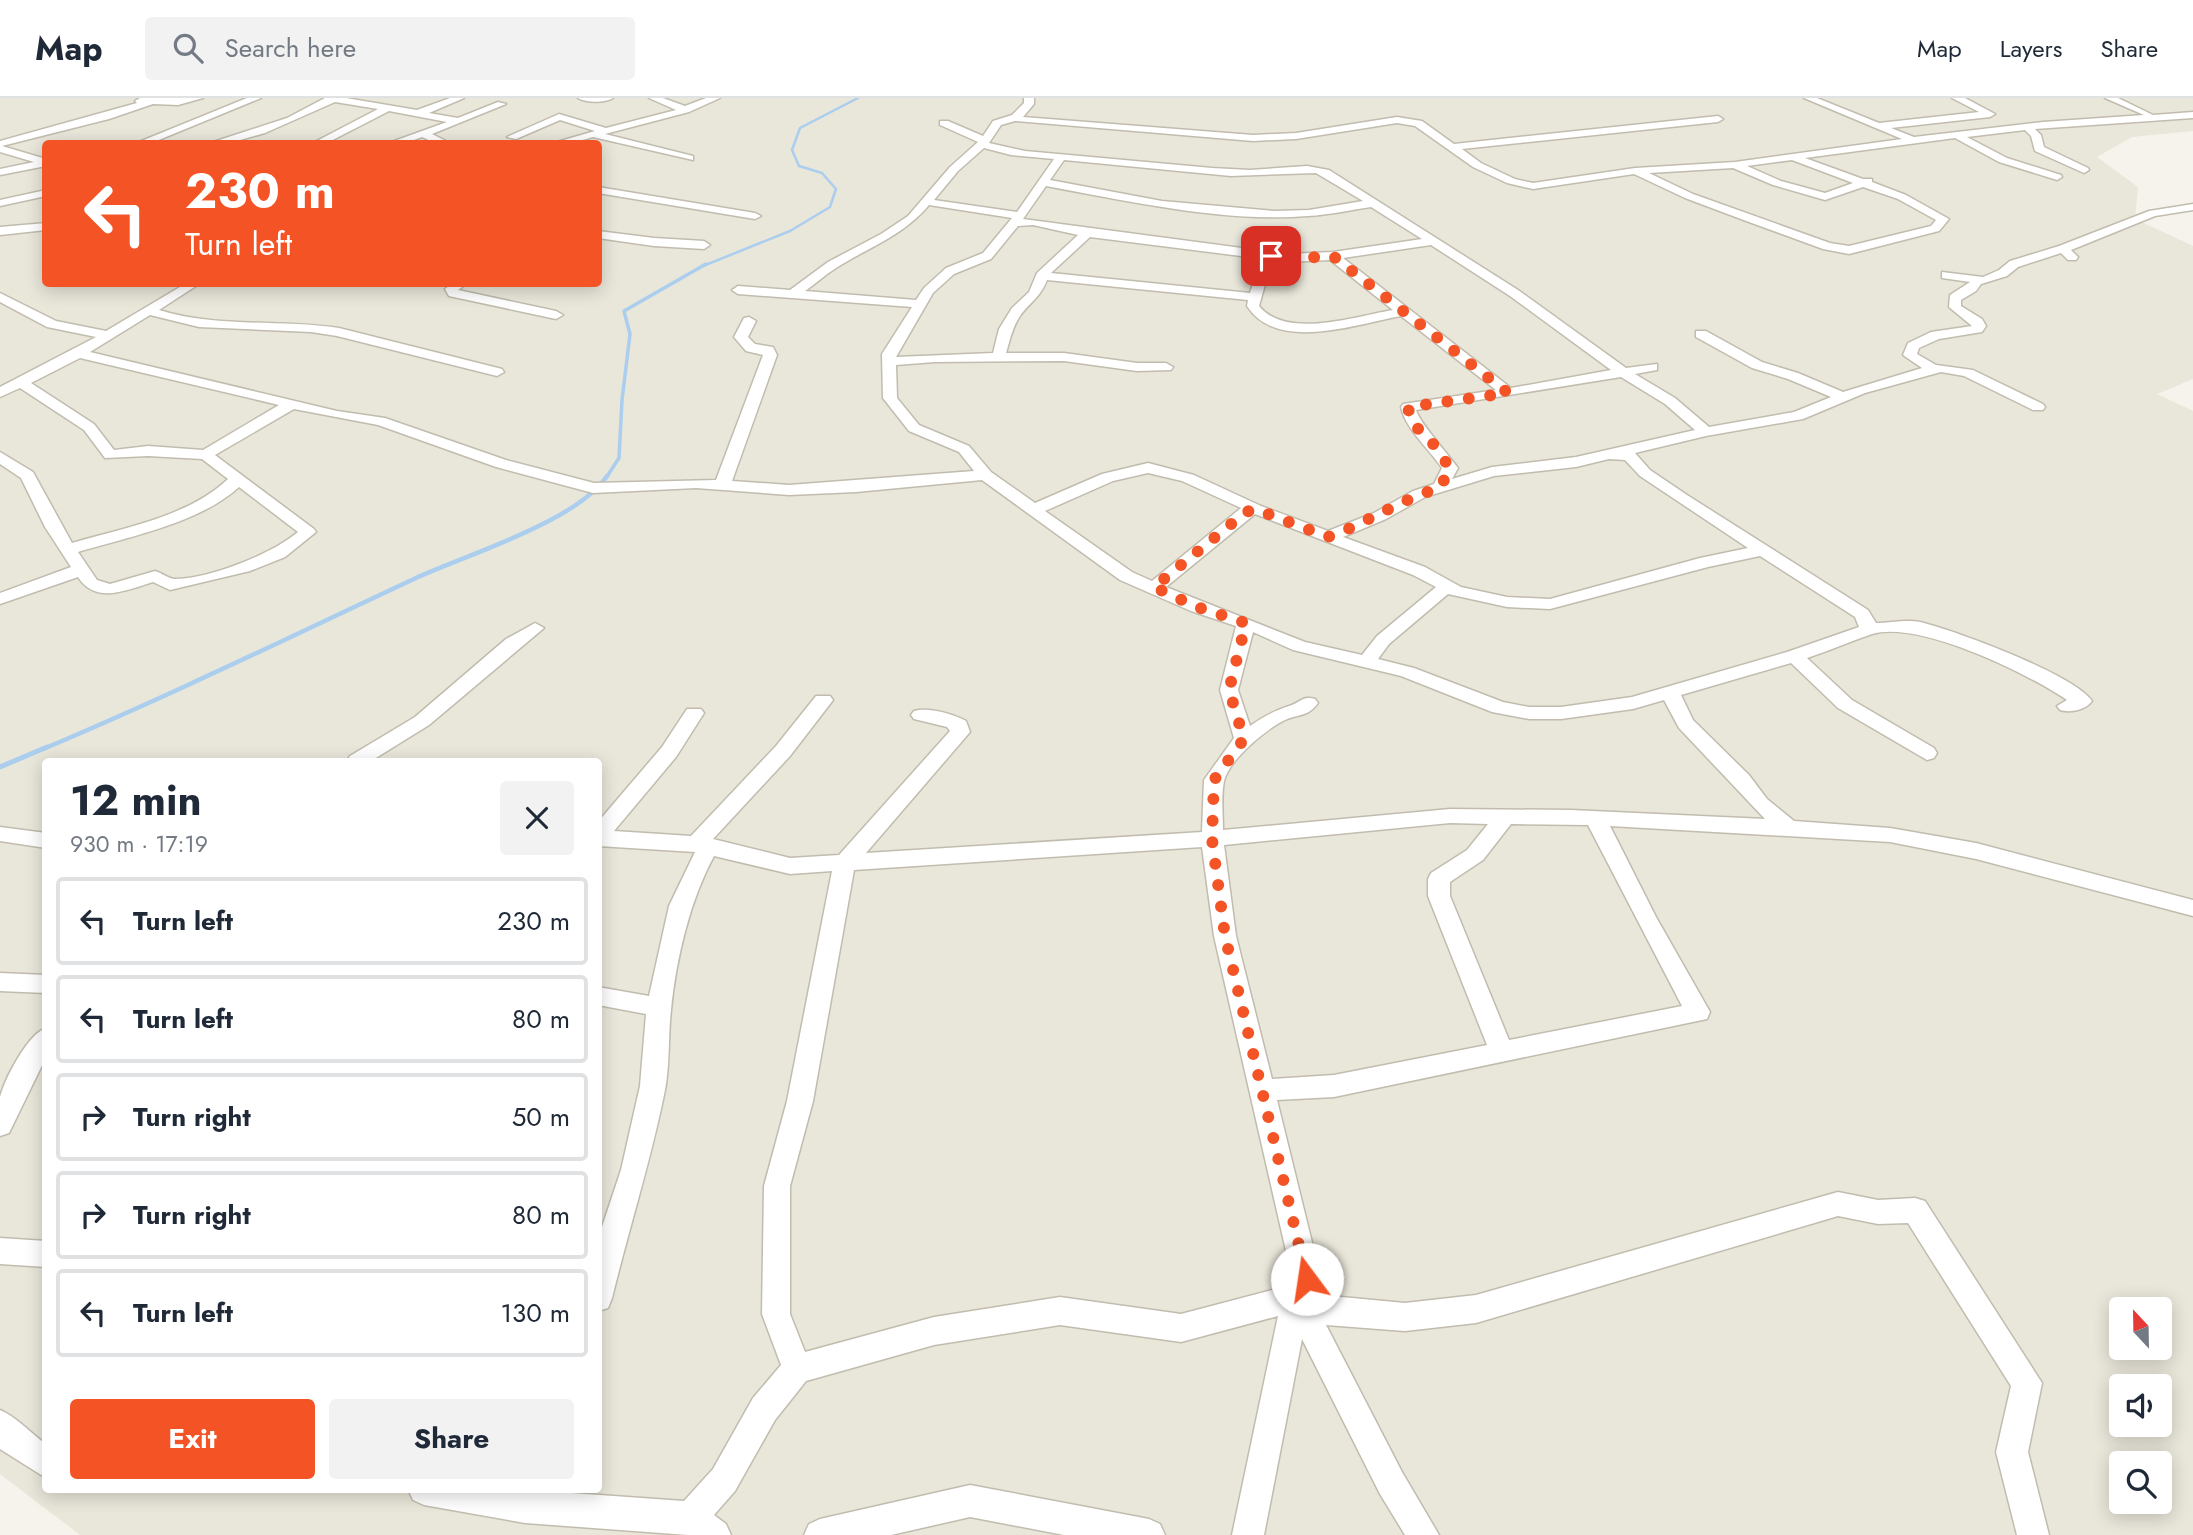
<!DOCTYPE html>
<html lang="en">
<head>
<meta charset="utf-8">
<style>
  :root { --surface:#fff; --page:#f2f2f3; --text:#1f2937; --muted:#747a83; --line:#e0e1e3; --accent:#f45425 }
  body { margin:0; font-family:Jost,sans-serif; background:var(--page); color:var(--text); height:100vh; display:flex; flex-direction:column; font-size:26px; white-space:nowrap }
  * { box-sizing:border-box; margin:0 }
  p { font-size:23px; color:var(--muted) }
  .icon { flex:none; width:38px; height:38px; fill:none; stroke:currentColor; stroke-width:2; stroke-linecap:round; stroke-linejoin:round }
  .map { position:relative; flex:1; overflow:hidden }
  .details { position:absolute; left:42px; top:660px; width:560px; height:735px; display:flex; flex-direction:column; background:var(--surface); border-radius:7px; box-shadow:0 4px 18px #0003 }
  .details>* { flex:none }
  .hud { position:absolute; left:42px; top:42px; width:560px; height:147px; border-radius:7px; box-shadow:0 4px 18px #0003; background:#f45425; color:#fff; overflow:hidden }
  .needle { width:46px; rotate:338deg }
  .fabs { position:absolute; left:2109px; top:1199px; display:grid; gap:14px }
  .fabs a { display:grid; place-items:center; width:63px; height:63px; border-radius:7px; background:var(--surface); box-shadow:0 4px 18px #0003; font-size:35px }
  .pin { position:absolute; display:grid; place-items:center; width:60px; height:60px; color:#fff; margin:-30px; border-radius:14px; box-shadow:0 4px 10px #0006 }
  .me { position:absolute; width:77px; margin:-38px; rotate:346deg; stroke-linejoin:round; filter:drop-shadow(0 0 5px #0008) }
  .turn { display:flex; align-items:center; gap:24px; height:147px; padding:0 28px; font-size:32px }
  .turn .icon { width:91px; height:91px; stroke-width:2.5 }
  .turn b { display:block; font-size:49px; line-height:60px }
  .round { display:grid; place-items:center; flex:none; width:74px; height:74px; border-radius:7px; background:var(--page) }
  .overview { display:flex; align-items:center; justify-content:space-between; height:119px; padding:0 28px }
  h1 { font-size:42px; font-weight:700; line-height:52px }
  .cta { display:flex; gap:14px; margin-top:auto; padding:14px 28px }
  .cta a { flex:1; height:80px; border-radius:7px; background:var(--accent); color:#fff; font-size:28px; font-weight:700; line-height:80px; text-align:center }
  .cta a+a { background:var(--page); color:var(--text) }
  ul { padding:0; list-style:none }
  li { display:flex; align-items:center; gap:21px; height:88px; margin:0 14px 10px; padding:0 14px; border:4px solid var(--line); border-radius:7px }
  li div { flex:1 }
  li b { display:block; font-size:26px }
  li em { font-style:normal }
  header { display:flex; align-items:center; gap:42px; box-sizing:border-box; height:98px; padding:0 35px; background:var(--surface); border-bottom:2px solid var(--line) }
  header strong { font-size:33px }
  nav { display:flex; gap:38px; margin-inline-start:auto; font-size:24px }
  .search { width:490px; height:63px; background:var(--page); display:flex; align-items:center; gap:18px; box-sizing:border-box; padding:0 24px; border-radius:7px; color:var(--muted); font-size:26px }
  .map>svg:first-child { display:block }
</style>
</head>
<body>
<header>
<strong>Map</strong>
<div class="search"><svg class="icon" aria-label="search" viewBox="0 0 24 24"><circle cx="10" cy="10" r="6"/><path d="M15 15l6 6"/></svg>Search here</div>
<nav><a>Map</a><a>Layers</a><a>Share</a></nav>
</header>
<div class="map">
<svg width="2193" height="1437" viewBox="0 0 2193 1437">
  <rect width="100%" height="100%" fill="#f5f3ec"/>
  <!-- residential -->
  <path fill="#e9e6da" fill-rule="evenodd" d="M 0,0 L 2193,0 L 2193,33 L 2132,39 L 2097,59 L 2138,89 L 2135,121 L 2193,148 L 2193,281 L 2157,296 L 2193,313 L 2193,1437 L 80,1437 L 0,1376 ZM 46,46 L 598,46 L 598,186 L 46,186 ZM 46,663 L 598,663 L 598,1391 L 46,1391 ZM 2121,1211 L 2160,1211 L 2160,1250 L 2121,1250 ZM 2121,1288 L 2160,1288 L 2160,1326 L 2121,1326 ZM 2121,1365 L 2160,1365 L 2160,1404 L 2121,1404 Z"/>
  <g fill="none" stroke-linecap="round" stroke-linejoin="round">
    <!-- stream-far3 -->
    <path stroke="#abceef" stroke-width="2.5" d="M 703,168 L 790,133 L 830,109 L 836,91 L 822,75 L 799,68 L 792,52 L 800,30 L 858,0"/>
    <!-- stream-far2 -->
    <path stroke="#abceef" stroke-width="3.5" d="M 606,380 L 619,360 L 622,302 L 630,236 L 624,213 L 706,166"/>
    <!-- stream-far1 -->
    <path stroke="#abceef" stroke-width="4.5" d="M 43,651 C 169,598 292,538 416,480 C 468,456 576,424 607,378"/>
    <!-- stream -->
    <path stroke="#abceef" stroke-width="5" d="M 0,669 L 47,649"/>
    <!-- minor casing -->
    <g stroke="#c1bcae" stroke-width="3">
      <g id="minor">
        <path d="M 140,0 L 203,0 L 178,7 L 153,6 L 109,21 L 2,48 L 46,61 L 46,68 L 0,77 L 0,71 L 34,64 L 0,54 L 0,43 L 137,5 L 135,3 Z"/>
        <path d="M 247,0 L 261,0 L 149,46 L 134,46 Z"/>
        <path d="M 325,0 L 346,0 L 417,12 L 450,0 L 464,0 L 429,15 L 458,20 L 498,4 L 506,6 L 432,36 L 452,46 L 437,46 L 422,39 L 403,46 L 386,46 L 447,24 L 389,13 L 325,46 L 311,46 L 378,11 L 335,4 L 265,35 L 226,46 L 210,45 L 287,20 Z"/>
        <path d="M 578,0 L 613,0 C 605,5 586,5 578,0 Z"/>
        <path d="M 649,0 L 663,0 L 685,8 L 706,0 L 720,0 L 689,14 L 605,36 L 693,58 L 693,62 L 593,39 L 569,46 L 550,46 L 595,33 L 560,22 L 516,41 L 507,39 L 559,16 L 606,30 L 676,12 Z"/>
        <path d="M 1024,0 L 1034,0 L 1034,6 L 1023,19 L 1253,37 L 1296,35 L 1397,19 L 1422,23 L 1454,46 L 1718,18 L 1723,21 L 1718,24 L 1462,51 L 1481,65 L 1515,81 L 1533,85 L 1635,70 L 1735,64 L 1902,41 L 1804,0 L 1817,0 L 1879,25 L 1979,14 L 1952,0 L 1965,0 L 1995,16 L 1990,19 L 1891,30 L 1914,39 L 2043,24 L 2144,17 L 2105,0 L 2118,0 L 2153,17 L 2193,14 L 2193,20 L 2035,31 L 2041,37 L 2044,49 L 2088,70 L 2089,72 L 2084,75 L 2035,53 L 2031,38 L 2025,32 L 1967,39 L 2007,60 L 2061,77 L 2062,79 L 2057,82 L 1999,64 L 1955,40 L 1805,60 L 1863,81 L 1872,81 L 1872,84 L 1906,97 L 1949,121 L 1939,133 L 1849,156 L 1823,151 L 1749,124 L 1685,100 L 1634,76 L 1533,91 L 1507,85 L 1473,69 L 1415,28 L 1397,25 L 1296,41 L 1253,43 L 1015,23 L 1001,27 L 989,45 L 1025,53 L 1212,70 L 1250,72 L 1307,68 L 1329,72 L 1518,192 L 1626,270 L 1657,266 L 1657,272 L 1635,276 L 1675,300 L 1709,329 L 1794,314 L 1831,299 L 1788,281 L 1752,270 L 1696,239 L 1696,233 L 1706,233 L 1762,264 L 1798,275 L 1843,294 L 1922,270 L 1903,257 L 1908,245 L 1931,234 L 1972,228 L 1949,209 L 1950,197 L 1970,184 L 1942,180 L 1942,174 L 1983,179 L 1999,172 L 2010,163 L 2059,148 L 2149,113 L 2193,106 L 2193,112 L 2155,118 L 2071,152 L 2078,159 L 2076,162 L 2068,162 L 2061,155 L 2018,169 L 2007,178 L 1981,186 L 1976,193 L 1961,202 L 1961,208 L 1982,221 L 1986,228 L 1982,234 L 1939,241 L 1919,250 L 1917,256 L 1936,267 L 1973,272 L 2043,306 L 2045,309 L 2043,312 L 2033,312 L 1964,278 L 1941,274 L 1865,295 L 1803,321 L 1706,338 L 1635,355 L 1650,372 L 1687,397 L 1868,512 L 1876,525 C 1890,525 1906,521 1920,524 C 1954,532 2073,576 2092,603 C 2086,612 2070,615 2060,612 L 2057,608 L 2067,602 C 2027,575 1919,522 1872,536 C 1851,543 1829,553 1807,560 L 1852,602 L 1934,650 L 1937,655 L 1934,660 L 1927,662 L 1838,610 L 1791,565 L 1681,597 L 1693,622 L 1749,677 L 1767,701 L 1794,723 L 1890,730 L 1976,745 L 2193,802 L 2193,818 L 1976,761 L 1890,744 L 1610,728 L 1656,819 L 1710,914 L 1707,921 L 1334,999 L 1277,1002 L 1321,1181 L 1311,1200 L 1313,1203 L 1331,1198 L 1405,1205 L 1476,1197 L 1838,1094 L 1878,1102 L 1915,1100 L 1925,1103 L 2042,1285 L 2028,1354 L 2049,1437 L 2017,1437 L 1996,1354 L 2011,1288 L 1908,1125 L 1878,1126 L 1838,1118 L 1476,1225 L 1405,1233 L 1326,1227 L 1402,1374 L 1439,1437 L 1405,1437 L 1380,1396 L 1302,1241 L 1264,1437 L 1232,1437 L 1278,1218 L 1181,1244 L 1060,1227 L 934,1247 L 806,1283 L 775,1322 L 735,1393 L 714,1417 L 726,1426 L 731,1437 L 688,1437 L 525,1425 L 424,1407 L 413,1402 L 408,1391 L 515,1391 L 684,1403 L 713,1371 L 753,1300 L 781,1267 L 762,1216 L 764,1088 L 787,1003 L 832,773 L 790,776 L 714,758 C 690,802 676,861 671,912 C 668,938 670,966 665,992 C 651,1062 629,1130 612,1200 L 608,1210 L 598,1213 L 598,1141 L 621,1072 L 640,988 L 646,916 L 598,907 L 598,889 L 649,898 L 669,808 L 695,754 L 598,748 L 598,724 L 662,649 L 687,611 L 701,611 L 704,615 L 676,659 L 614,733 L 691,738 L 776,648 L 816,598 L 830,598 L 833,602 L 830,606 L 790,658 L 713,741 L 790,760 L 839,757 L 950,633 L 947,629 L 914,621 L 911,617 L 914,613 C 929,609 953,616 966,623 L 970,634 L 866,755 L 1202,734 L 1204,682 L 1234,640 L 1220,592 L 1236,528 L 1191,513 L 1120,482 L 982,382 L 856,394 L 789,397 L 696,390 L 593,395 L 496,369 L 378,327 L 294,311 L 215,357 L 314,431 L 316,434 L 285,459 L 250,473 L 170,492 L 153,484 C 127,492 96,507 78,479 L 0,506 L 0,495 L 71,469 L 45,429 L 21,380 L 0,366 L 0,354 L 33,374 L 72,445 C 123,430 188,419 228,381 L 202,361 L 148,358 L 105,360 L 84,332 L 20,290 L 0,299 L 0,289 L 96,239 L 47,229 L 0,204 L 0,195 L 56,223 L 106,233 L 185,186 L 199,186 L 159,212 C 216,230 279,221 339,230 L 502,271 L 504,274 L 497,278 L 337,238 L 311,234 L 199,229 L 150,217 L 90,254 L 337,313 L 385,320 L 506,362 L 594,385 L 716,382 L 763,257 L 746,253 L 734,239 L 744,220 L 749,219 L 756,223 L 748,239 L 755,246 L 773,249 L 777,257 L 732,383 L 789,387 L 974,373 L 959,354 L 909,333 L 883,300 L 882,256 L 912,209 L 738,196 L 732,192 L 738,188 L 790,192 L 828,164 L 881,136 L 908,118 L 950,69 L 978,44 L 940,27 L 940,23 L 948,23 L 983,38 L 993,23 L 1012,17 L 1024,5 ZM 984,50 L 1011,57 L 1054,61 L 1017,114 L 934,102 L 958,73 ZM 1064,62 L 1231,78 L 1316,75 L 1363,103 L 1309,112 L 1274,113 L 1162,103 L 1050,82 ZM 1792,62 L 1853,85 L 1825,95 L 1781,83 L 1747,68 ZM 1733,70 L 1773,87 L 1825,102 L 1863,89 L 1898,101 L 1936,122 L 1931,128 L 1849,148 L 1830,145 L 1693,96 L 1649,75 ZM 1046,88 C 1128,103 1225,125 1308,118 C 1329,117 1350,112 1371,109 L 1422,141 L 1333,154 L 1287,156 L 1023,121 ZM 929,107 L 1012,120 L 983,155 L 946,170 L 924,190 L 916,202 L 805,193 C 815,186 825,177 836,170 C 869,149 903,138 929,107 ZM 1033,127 L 1078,137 L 1037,175 L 1029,194 L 1012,210 L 999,231 L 993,255 L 896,259 L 933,195 L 954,176 L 991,161 L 1018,128 ZM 1090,139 L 1249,159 L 1254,183 L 1250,195 L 1051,175 ZM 1431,147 L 1510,198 L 1611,272 L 1511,290 L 1343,160 ZM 1262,160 L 1287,164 L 1330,162 L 1393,212 C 1356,218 1286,242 1259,208 L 1266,183 ZM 1047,182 L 1248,202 L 1247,208 C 1277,255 1356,226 1401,218 L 1496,292 L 1403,306 L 1401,309 C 1405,330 1429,351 1442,370 L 1434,386 L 1413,393 L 1374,415 L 1328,433 L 1261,408 L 1194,377 L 1148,365 L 1102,376 L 1035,405 L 991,374 L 969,348 L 919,327 L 897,300 L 896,267 L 935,264 L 1064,263 L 1137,273 L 1171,272 L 1173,269 L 1166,265 L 1137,265 L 1064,255 L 1006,255 C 1010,242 1012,230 1020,218 C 1030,204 1040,200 1047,182 ZM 80,260 L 279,307 L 203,352 L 148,348 L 114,352 L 94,326 L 31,285 ZM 1621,279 L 1665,306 L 1695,332 L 1576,359 L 1492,369 L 1452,381 L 1458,370 C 1448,356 1419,324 1416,312 ZM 1609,361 L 1625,362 L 1640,378 L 1748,450 L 1700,460 L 1550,501 L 1507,499 L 1461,489 L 1425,469 L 1343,439 L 1386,421 L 1425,399 L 1494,378 L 1576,369 ZM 1148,375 L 1182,383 L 1241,410 L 1152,483 L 1132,474 L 1045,413 L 1113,383 ZM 239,389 L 298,434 C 272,456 209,481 175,481 C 169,481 162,475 155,473 L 110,486 L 97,482 L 78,454 C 128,439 200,425 239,389 ZM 1255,416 L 1413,477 L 1436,489 L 1377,538 L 1362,557 L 1305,544 L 1166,489 ZM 1760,458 L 1855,519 L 1859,529 L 1787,554 L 1632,599 L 1561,609 L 1529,609 L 1503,604 L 1414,570 L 1378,561 L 1389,546 L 1448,496 L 1507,509 L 1550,511 L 1708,469 ZM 1253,534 L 1293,552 L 1401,578 L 1492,614 L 1529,621 L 1561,621 L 1633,611 L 1664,602 L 1679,630 L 1765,721 L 1571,712 L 1450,711 L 1223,732 C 1223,717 1221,698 1224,683 C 1229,662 1266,631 1285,622 C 1298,616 1308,619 1318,605 L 1315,601 C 1302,597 1300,605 1289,608 C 1274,613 1264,618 1250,628 L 1238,592 ZM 1450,725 L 1488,726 L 1467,752 L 1431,775 L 1428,781 L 1428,798 L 1487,947 L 1334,977 L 1272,981 L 1236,838 L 1224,747 ZM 1511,726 L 1588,727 L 1682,908 L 1509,942 L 1450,798 L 1450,784 L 1483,762 ZM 1202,749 L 1214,838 L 1292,1179 L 1287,1188 L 1181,1216 L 1060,1199 L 934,1219 L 805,1254 L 790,1216 L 790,1088 L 813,1003 L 854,772 Z"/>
        <path d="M 598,89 L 755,115 L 761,118 L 755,121 L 598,95 Z"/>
        <path d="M 46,92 L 46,98 L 0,108 L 0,102 Z"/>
        <path d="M 46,125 L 46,132 L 0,137 L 0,129 Z"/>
        <path d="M 598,133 L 654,140 L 704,143 L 710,147 L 704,151 L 654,148 L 598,140 Z"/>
        <path d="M 452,186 L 466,186 L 458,192 L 556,213 L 563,217 L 556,221 L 449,198 L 445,191 Z"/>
        <path d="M 535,525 L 544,530 L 429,627 L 371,663 L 347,663 L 350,658 L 415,619 L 506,541 Z"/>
        <path d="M 0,729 L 46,735 L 46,750 L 0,743 Z"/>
        <path d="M 0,875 L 46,877 L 46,895 L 0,893 Z"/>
        <path d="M 46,930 L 46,959 L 9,1035 L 0,1038 C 0,1026 0,1010 0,999 C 5,980 28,936 46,930 Z"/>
        <path d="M 0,1140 L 46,1143 L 46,1169 L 0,1166 Z"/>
        <path d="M 0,1312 C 17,1319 30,1335 46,1346 L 46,1380 L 0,1351 Z"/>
        <path d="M 970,1387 L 1149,1421 L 1160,1426 L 1165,1437 L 1064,1437 L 970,1419 L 891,1437 L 804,1437 L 809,1426 L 820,1421 Z"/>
      </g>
    </g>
    <!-- minor -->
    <use href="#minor" fill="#fff" fill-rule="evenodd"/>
  </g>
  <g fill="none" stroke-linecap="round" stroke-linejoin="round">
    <!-- route -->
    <path stroke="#f45425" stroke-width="12" stroke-dasharray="0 21.6" d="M 1271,158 L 1305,160 L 1333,158 L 1508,295 L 1408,309 L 1411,324 L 1431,343 L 1450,370 L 1440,390 C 1401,401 1367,425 1328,439 L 1255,411 L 1246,414 L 1154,489 L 1197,509 L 1246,525 L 1229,592 L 1244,641 L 1214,682 L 1212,741 L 1225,838 L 1307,1181"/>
  </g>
</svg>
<div class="fabs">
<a><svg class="needle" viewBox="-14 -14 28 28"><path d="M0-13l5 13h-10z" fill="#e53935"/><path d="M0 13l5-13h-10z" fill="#747a83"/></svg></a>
<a><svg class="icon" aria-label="sound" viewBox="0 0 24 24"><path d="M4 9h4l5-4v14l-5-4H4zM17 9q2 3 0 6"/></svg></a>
<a><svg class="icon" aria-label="search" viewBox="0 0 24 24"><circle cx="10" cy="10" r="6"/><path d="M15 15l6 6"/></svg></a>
</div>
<div class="pin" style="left:1271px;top:158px;background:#d93025"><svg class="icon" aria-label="arrive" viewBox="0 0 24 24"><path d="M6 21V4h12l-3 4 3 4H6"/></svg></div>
<svg class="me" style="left:1307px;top:1181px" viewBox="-20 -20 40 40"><circle r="19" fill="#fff"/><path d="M0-13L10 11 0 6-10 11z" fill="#f45425"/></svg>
<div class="hud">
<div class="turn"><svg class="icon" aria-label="left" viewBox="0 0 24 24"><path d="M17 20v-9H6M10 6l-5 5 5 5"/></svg><div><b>230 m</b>Turn left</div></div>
</div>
<section class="details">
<div class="overview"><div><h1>12 min</h1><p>930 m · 17:19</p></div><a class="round"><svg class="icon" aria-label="close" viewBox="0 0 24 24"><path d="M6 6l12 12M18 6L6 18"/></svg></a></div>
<ul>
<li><svg class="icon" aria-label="left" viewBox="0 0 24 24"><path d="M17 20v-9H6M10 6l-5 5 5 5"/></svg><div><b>Turn left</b></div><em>230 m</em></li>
<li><svg class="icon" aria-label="left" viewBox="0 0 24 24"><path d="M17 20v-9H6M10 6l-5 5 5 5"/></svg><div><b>Turn left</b></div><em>80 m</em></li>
<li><svg class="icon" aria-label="right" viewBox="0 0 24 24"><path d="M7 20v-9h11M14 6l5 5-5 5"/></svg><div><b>Turn right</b></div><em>50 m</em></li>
<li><svg class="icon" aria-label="right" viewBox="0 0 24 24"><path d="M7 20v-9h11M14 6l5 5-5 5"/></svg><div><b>Turn right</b></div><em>80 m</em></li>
<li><svg class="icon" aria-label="left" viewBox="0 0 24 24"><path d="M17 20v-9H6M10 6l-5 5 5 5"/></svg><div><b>Turn left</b></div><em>130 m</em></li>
</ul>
<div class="cta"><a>Exit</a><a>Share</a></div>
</section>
</div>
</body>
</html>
